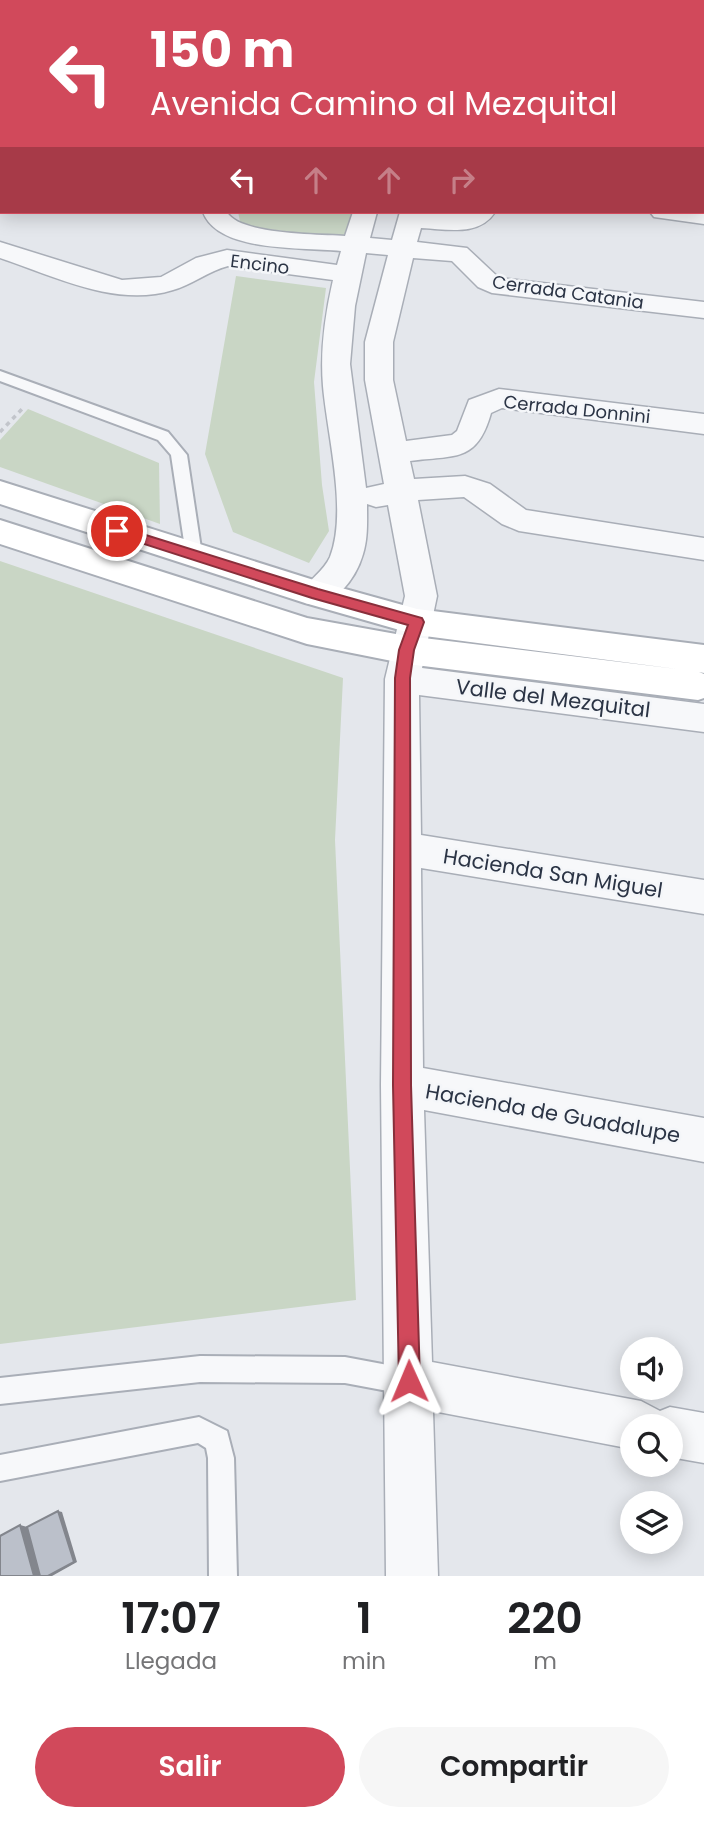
<!DOCTYPE html>
<html lang="es">
<head>
<meta charset="utf-8">
<style>
  :root { --surface:#fff; --page:#f6f6f6; --text:#202124; --muted:#757577; --accent:#d1495b }
  body { margin:0; font-family:Poppins,sans-serif; background:var(--page); color:var(--text); height:100vh; display:flex; flex-direction:column; font-size:26px; white-space:nowrap }
  * { box-sizing:border-box; margin:0 }
  p { font-size:23px; color:var(--muted) }
  .icon { flex:none; width:38px; height:38px; fill:none; stroke:currentColor; stroke-width:2; stroke-linecap:round; stroke-linejoin:round }
  .map { position:relative; height:1576px; overflow:hidden }
  .side { display:flex; flex-direction:column; background:var(--surface); flex:1 }
  .side>* { flex:none }
  .top-card { position:absolute; left:0px; top:0px; width:705px; height:214px; box-shadow:0 4px 18px #0003; background:#d1495b; color:#fff; overflow:hidden }
  .buttons { position:absolute; left:620px; top:1337px; display:grid; gap:14px }
  .buttons a { display:grid; place-items:center; width:63px; height:63px; border-radius:50%; background:var(--surface); box-shadow:0 4px 18px #0003; font-size:35px }
  .pin { position:absolute; display:grid; place-items:center; width:60px; height:60px; color:#fff; margin:-30px; border:4px solid #fff; border-radius:50%; box-shadow:0 2px 7px #0007 }
  .me { position:absolute; width:77px; margin:-38px; rotate:359deg; stroke-linejoin:round; filter:drop-shadow(0 0 5px #0008) }
  .turn { display:flex; align-items:center; gap:24px; height:147px; padding:0 35px; font-size:32px }
  .turn .icon { width:91px; height:91px; stroke-width:2.5 }
  .turn b { display:block; font-size:49px; line-height:60px }
  .lanes { display:flex; align-items:center; height:66px; padding:0 35px; background:#0003; justify-content:center; gap:35px; direction:ltr }
  .lanes .off { opacity:.35 }
  .eta { display:flex; justify-content:space-evenly; align-items:center; height:119px; text-align:center }
  .eta b { font-size:42px; font-weight:600; line-height:49px }
  .button { display:flex; gap:14px; margin-top:auto; padding:14px 35px }
  .button a { flex:1; height:80px; border-radius:42px; background:var(--accent); color:#fff; font-size:28px; font-weight:600; line-height:80px; text-align:center }
  .button a+a { background:var(--page); color:var(--text) }
  .map>svg:first-child { display:block }
</style>
</head>
<body>
<div class="map">
<svg width="704" height="1576" viewBox="0 0 704 1576">
  <rect width="100%" height="100%" fill="#e4e7ec"/>
  <!-- green -->
  <g fill="#c9d6c5">
    <path d="M 238,212 L 352,212 L 344,238 L 241,226 Z"/>
    <path d="M 236,276 L 326,288 L 314,382 L 322,485 L 329,531 L 309,563 L 233,532 L 205,454 Z"/>
    <path d="M 28,409 L 159,463 L 160,524 L 0,467 L 0,440 Z"/>
    <path d="M 0,561 L 343,678 L 335,840 L 356,1300 L 0,1344 Z"/>
  </g>
  <g fill="none" stroke-linecap="round" stroke-linejoin="round">
    <!-- lane casing -->
    <g stroke="#a9aeb7" stroke-width="4">
      <g id="lane">
        <path d="M 0,371 L 168,432 L 187,455 L 202,555 L 200,559 L 194,561 L 186,555 L 171,455 L 158,440 L 0,381 Z"/>
        <path d="M 200,1356 L 345,1357 L 409,1369 L 418,1373 L 422,1382 L 418,1391 L 409,1395 L 345,1383 L 200,1382 L 0,1404 L 0,1378 Z"/>
        <path d="M 199,1417 L 227,1431 L 234,1458 L 237,1576 L 209,1576 L 208,1458 L 206,1448 L 198,1443 L 0,1481 L 0,1455 Z"/>
      </g>
    </g>
    <!-- street casing -->
    <g stroke="#a9aeb7" stroke-width="3">
      <g id="street">
        <path d="M 132,0 L 158,0 L 159,2 L 133,2 Z"/>
        <path d="M 304,0 L 324,0 L 303,2 Z"/>
        <rect x="418" y="0" width="20" height="2"/>
        <rect x="453" y="0" width="20" height="2"/>
        <rect x="534" y="0" width="20" height="2"/>
        <rect x="0" y="40" width="2" height="14"/>
        <rect x="0" y="129" width="2" height="14"/>
        <path d="M 704,208 L 704,224 L 654,217 L 650,212 L 704,212 Z"/>
        <path d="M 203,212 L 227,212 C 239,235 320,234 345,236 L 353,212 L 377,212 L 370,238 L 392,240 L 400,212 L 467,214 L 470,212 L 495,212 C 479,237 447,229 421,228 L 417,242 L 467,248 L 499,278 L 704,302 L 704,318 L 492,293 L 478,287 L 452,261 L 413,258 L 393,342 L 393,380 L 406,441 L 452,435 L 457,431 L 469,400 L 499,389 L 704,414 L 704,434 L 502,408 L 491,413 C 477,463 455,455 410,461 L 414,479 L 465,476 L 490,484 L 526,510 L 704,538 L 704,560 L 519,531 L 502,524 L 464,497 L 418,500 L 437,596 L 422,668 L 704,704 L 704,732 L 419,695 L 421,835 L 704,880 L 704,914 L 421,868 L 423,1068 L 704,1118 L 704,1162 L 424,1110 L 432,1362 L 641,1401 L 660,1411 L 670,1407 L 704,1413 L 704,1463 L 670,1457 L 670,1426 L 632,1426 L 632,1449 L 433,1411 L 438,1576 L 386,1576 L 381,1085 L 385,679 L 405,596 L 388,505 L 376,507 L 367,504 C 367,521 368,538 363,554 C 356,579 332,611 305,603 L 301,594 C 308,580 324,571 330,557 C 348,511 327,434 323,386 C 320,350 325,315 333,280 L 228,266 C 208,271 192,285 173,290 C 116,308 54,276 0,258 L 0,242 L 122,280 L 161,277 L 196,258 L 227,250 L 337,265 L 341,251 C 303,247 218,253 203,212 ZM 366,253 L 388,255 L 365,342 L 365,380 L 384,484 L 366,488 L 350,364 L 355,306 Z"/>
      </g>
    </g>
    <!-- secondary casing -->
    <g stroke="#a9aeb7" stroke-width="4">
      <path id="secondary" d="M 0,481 L 320,582 L 417,609 L 704,645 L 704,673 L 699,672 L 704,674 L 704,698 L 698,700 L 407,664 L 307,644 L 0,544 L 0,520 L 307,618 L 407,636 L 677,669 L 417,635 L 305,603 L 0,504 Z"/>
    </g>
    <!-- path -->
    <path stroke="#c2c5cb" stroke-width="3.5" stroke-dasharray="4.5 4.5" stroke-linecap="butt" d="M 0,432 L 24,407"/>
    <!-- lane -->
    <use href="#lane" fill="#f7f8fa" fill-rule="evenodd"/>
    <!-- street -->
    <use href="#street" fill="#f7f8fa" fill-rule="evenodd"/>
    <!-- secondary -->
    <use href="#secondary" fill="#fff" fill-rule="evenodd"/>
  </g>
  <!-- shaded-wall -->
  <g fill="#83868d">
    <path d="M 58,1511 L 62,1512 L 77,1562 L 52,1576 L 48,1576 Z"/>
    <path d="M 20,1525 L 31,1528 L 44,1576 L 34,1576 Z"/>
  </g>
  <!-- building -->
  <g fill="#bbc0ca" stroke="#83868d" stroke-width="2">
    <path d="M 58,1511 L 74,1562 L 48,1576 L 40,1576 L 27,1527 Z"/>
    <path d="M 20,1525 L 34,1576 L 0,1576 L 0,1536 Z"/>
  </g>
  <!-- route -->
  <path fill="#d1495b" stroke="#882f3b" stroke-width="2" d="M 117,526 L 318,589 L 422,618 L 424,622 L 414,650 L 410,678 L 411,1085 L 420,1381 L 417,1389 L 409,1392 L 402,1389 L 399,1381 L 393,1085 L 395,678 L 399,650 L 408,625 L 312,598 L 113,534 L 111,531 Z"/>
  <g text-anchor="middle" dominant-baseline="central" stroke-width="5" stroke-linejoin="round" paint-order="stroke">
    <!-- far-street labels -->
    <g font-size="18" fill="#2b3445" stroke="#f4f6f9">
      <text transform="translate(260 264) rotate(7)">Encino</text>
      <text transform="translate(568 292) rotate(8)">Cerrada Catania</text>
      <text transform="translate(577 409) rotate(6)">Cerrada Donnini</text>
    </g>
    <!-- street labels -->
    <g font-size="21" fill="#2b3445" stroke="#f4f6f9">
      <text transform="translate(553 698) rotate(7)">Valle del Mezquital</text>
      <text transform="translate(553 873) rotate(9)">Hacienda San Miguel</text>
      <text transform="translate(553 1113) rotate(10)">Hacienda de Guadalupe</text>
    </g>
  </g>
</svg>
<div class="buttons">
<a><svg class="icon" aria-label="sound" viewBox="0 0 24 24"><path d="M4 9h4l5-4v14l-5-4H4zM17 9q2 3 0 6"/></svg></a>
<a><svg class="icon" aria-label="search" viewBox="0 0 24 24"><circle cx="10" cy="10" r="6"/><path d="M15 15l6 6"/></svg></a>
<a><svg class="icon" aria-label="layers" viewBox="0 0 24 24"><path d="M12 4l9 5-9 5-9-5zM3 14l9 5 9-5"/></svg></a>
</div>
<div class="pin" style="left:117px;top:531px;background:#d93025"><svg class="icon" aria-label="arrive" viewBox="0 0 24 24"><path d="M6 21V4h12l-3 4 3 4H6"/></svg></div>
<svg class="me" style="left:409px;top:1381px" viewBox="-20 -20 40 40"><path d="M0-17L14 15 0 8-14 15z" fill="#d1495b" stroke="#fff" stroke-width="4"/></svg>
<div class="top-card">
<div class="turn"><svg class="icon" aria-label="left" viewBox="0 0 24 24"><path d="M17 20v-9H6M10 6l-5 5 5 5"/></svg><div><b>150 m</b>Avenida Camino al Mezquital</div></div>
<div class="lanes"><svg class="icon" aria-label="left" viewBox="0 0 24 24"><path d="M17 20v-9H6M10 6l-5 5 5 5"/></svg><svg class="icon off" aria-label="ahead" viewBox="0 0 24 24"><path d="M12 20V5M6 11l6-6 6 6"/></svg><svg class="icon off" aria-label="ahead" viewBox="0 0 24 24"><path d="M12 20V5M6 11l6-6 6 6"/></svg><svg class="icon off" aria-label="right" viewBox="0 0 24 24"><path d="M7 20v-9h11M14 6l5 5-5 5"/></svg></div>
</div>
</div>
<section class="side">
<div class="eta">
<div><b>17:07</b><p>Llegada</p></div>
<div><b>1</b><p>min</p></div>
<div><b>220</b><p>m</p></div>
</div>
<div class="button"><a>Salir</a><a>Compartir</a></div>
</section>
</body>
</html>
